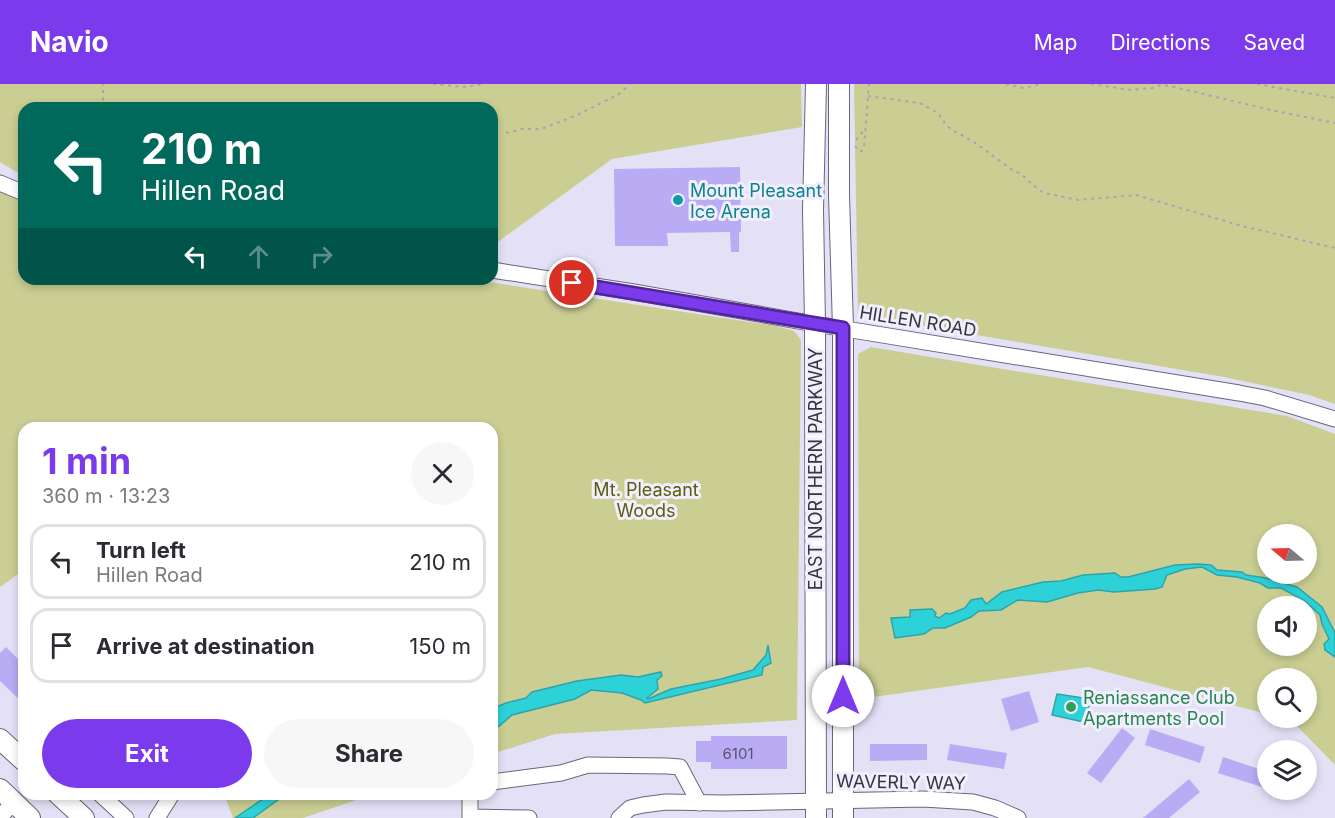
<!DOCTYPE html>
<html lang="en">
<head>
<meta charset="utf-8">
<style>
  :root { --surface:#fff; --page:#f7f7f7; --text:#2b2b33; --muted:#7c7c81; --line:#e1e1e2; --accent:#7c3aed }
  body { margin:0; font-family:Inter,sans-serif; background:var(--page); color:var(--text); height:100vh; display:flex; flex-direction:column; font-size:22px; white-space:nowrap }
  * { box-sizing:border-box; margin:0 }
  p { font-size:20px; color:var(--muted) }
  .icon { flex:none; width:33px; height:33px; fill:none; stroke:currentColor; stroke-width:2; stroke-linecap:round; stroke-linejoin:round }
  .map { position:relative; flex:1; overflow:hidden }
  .drawer { position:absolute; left:18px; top:338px; width:480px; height:378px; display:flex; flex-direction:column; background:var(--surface); border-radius:18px; box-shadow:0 3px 9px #0003 }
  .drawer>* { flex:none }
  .hud { position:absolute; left:18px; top:18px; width:480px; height:183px; border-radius:18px; box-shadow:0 3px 9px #0003; background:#00695c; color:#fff; overflow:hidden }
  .needle { width:39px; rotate:289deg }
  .fabs { position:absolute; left:1257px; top:440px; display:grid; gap:12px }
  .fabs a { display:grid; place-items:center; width:60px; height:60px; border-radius:50%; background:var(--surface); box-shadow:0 3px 9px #0003; font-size:30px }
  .pin { position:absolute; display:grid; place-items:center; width:51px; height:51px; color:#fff; margin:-26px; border:3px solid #fff; border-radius:50%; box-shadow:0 2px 6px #0007 }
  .me { position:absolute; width:66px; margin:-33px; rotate:0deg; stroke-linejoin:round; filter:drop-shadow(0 0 4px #0008) }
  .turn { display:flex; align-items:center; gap:21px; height:126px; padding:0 24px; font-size:27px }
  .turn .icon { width:78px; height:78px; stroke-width:2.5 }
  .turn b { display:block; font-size:42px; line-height:51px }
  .lanes { display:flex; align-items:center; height:57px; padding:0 24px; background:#0003; justify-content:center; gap:30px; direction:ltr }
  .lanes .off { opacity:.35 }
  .round { display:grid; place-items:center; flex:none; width:63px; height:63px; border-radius:32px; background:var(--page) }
  .summary { display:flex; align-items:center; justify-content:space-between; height:102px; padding:0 24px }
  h1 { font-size:36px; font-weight:700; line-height:45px; color:var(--accent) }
  .button { display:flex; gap:12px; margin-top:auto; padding:12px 24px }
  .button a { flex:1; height:69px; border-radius:36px; background:var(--accent); color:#fff; font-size:24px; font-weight:700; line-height:69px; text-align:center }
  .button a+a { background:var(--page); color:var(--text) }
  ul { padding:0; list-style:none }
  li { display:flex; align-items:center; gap:18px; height:75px; margin:0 12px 9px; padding:0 12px; border:3px solid var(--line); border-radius:18px }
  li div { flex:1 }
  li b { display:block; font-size:22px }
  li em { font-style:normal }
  header { display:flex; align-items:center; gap:36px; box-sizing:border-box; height:84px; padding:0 30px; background:var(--accent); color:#fff }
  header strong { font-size:28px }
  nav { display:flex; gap:33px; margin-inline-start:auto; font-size:21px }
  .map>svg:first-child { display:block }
</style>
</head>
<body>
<header>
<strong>Navio</strong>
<nav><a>Map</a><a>Directions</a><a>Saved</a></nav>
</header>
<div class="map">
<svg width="1335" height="734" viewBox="0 0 1335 734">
  <rect width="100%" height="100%" fill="#e4e1f7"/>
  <!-- green -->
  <g fill="#cace93" fill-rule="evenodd">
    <path d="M 0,0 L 801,0 L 802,43 L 612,75 L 492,162 L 492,24 L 24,24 L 24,90 L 18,89 L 0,78 Z"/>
    <path d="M 854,0 L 1335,0 L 1335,320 L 1309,311 L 1224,293 L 858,231 Z"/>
    <path d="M 0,107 L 24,118 L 24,195 L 469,195 L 776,242 L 794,247 L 801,256 L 797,636 L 555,650 L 492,670 L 492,344 L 24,344 L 24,486 L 0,503 Z"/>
    <path d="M 871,263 L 1287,332 L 1335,350 L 1335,681 L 1290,635 L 1281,633 L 1306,633 L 1306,594 L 1268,594 L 1267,630 L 1088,583 L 859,615 L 858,270 ZM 1268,450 L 1306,450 L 1306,489 L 1268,489 ZM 1268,522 L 1306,522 L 1306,561 L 1268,561 Z"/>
    <path d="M 224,710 L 374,710 L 303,734 L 233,734 Z"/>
  </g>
  <!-- water -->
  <g fill="#2dd2d9" stroke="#30a3aa" stroke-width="1.5">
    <path d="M 1198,480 L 1211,481 L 1217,486 L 1242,488 L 1246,491 L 1266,494 L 1297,503 L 1322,523 L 1335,549 L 1335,573 L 1325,566 L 1324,560 L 1329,555 L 1322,540 L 1320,531 L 1305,517 L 1281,504 L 1268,504 L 1260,499 L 1237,493 L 1217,491 L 1202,483 L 1185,485 L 1167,491 L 1162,503 L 1155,505 L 1114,508 L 1098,506 L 1078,509 L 1047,518 L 1018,516 L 1001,526 L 979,527 L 971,533 L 945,544 L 933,544 L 924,550 L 895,554 L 891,534 L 910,533 L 910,526 L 932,525 L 936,529 L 935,532 L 939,534 L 946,529 L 950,530 L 965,524 L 971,516 L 982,514 L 986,520 L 1002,508 L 1043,498 L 1061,497 L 1083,491 L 1115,489 L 1121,493 L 1128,493 L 1175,481 Z"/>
    <path d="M 768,561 L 771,579 L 763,583 L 762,591 L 645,619 L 641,616 L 622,609 L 591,606 L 575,615 L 512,631 L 498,643 L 492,646 L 492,628 L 499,622 L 506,619 L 526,614 L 532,608 L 577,597 L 621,591 L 638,593 L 661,588 L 662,592 L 657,596 L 658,605 L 647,614 L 648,615 L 671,605 L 721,595 L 753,586 L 766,571 Z"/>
    <path d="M 1057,610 L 1091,615 L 1084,638 L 1052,631 Z"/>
    <path d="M 270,710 L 286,710 L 253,734 L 235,734 Z"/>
  </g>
  <!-- building -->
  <g fill="#b9acf4">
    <path d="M 740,83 L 741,148 L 739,148 L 739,168 L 731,168 L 730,148 L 667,149 L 668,162 L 615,162 L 614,85 Z"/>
    <path d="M 6,563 L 24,581 L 24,620 L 0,597 L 0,569 Z"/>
    <path d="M 1029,607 L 1039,638 L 1011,647 L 1001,615 Z"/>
    <path d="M 1122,644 L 1135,654 L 1101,699 L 1087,689 Z"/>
    <path d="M 1150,645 L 1205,663 L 1200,679 L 1145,661 Z"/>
    <path d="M 711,652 L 787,652 L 787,685 L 711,685 L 711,678 L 696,678 L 696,657 L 711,657 Z"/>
    <path d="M 870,660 L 927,660 L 927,676 L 870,677 Z"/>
    <path d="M 950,660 L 1007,669 L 1004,685 L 947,676 Z"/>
    <path d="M 1223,673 L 1268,688 L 1268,705 L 1218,689 Z"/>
    <path d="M 1189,695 L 1200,708 L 1169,734 L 1143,734 Z"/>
  </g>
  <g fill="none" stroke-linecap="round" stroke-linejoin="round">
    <!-- minor casing -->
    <g stroke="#696679" stroke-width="17">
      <g id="minor">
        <path d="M 0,99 L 24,109"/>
        <path d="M 492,186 L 634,208 L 815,240 L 1239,309 L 1265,314 L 1335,335"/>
        <path d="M 492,698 L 561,689 L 588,681 L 667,682 L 680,683 L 699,719"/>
        <path d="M 100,710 L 126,734"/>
        <path d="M 470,710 L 470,733 L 529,734"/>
        <path d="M 0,733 L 14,718"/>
        <path d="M 157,734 L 172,710"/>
        <path d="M 619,734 L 630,724 L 643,721 L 666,718 L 723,719 L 923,715 L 973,718 L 995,724 L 1018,734"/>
      </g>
    </g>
    <!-- major casing -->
    <g stroke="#696679" stroke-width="22">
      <g id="major">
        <path d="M 839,0 L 839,111 L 843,244 L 843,734"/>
        <path d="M 0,655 L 24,677"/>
        <path d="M 0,705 L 30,734"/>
        <path d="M 58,710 L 84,734"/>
        <path d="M 816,734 L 815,240 L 813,126 L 816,0"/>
      </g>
    </g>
    <!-- path -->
    <g stroke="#a6a4b5" stroke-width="2" stroke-dasharray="3 4.5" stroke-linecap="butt">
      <path d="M 433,0 L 463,3 L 485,0"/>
      <path d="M 1006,0 L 1024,4 L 1041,0"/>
      <path d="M 1091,0 L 1131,6 L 1152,4 L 1161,1 L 1170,2 L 1271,26 L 1335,39"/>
      <path d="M 1257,0 L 1335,14"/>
      <path d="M 868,12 L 920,19 L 938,29 L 946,41 L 951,45 L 974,58 L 1011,85 L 1021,90 L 1033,101 L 1044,109 L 1078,116 L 1136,111 L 1242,142 L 1335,164"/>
      <path d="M 103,24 L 103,0"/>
      <path d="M 506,49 L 522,45 L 541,45 L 575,32 L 619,10 L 630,0"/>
      <path d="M 856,56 L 865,45"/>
      <path d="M 855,62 L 859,67 L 862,67 L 864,64 L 869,0"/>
    </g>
    <!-- minor -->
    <use href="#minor" stroke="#fff" stroke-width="15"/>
    <!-- major -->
    <use href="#major" stroke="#fff" stroke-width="20"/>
  </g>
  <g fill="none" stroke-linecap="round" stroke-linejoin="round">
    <!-- route casing -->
    <g stroke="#51269a" stroke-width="15">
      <path id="route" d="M 572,199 L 843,244 L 843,612"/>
    </g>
    <!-- route -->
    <use href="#route" stroke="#7c3aed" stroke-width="10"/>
  </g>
  <!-- markers -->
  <circle fill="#0f9aa8" stroke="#f1effd" stroke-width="2" cx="678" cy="116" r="6"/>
  <circle fill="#2e9e5b" stroke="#f1effd" stroke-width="2" cx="1071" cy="623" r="6"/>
  <g text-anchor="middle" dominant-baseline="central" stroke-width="6" stroke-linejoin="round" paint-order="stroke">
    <!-- number labels -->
    <g font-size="15" fill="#57536c">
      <text x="738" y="669">6101</text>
    </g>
    <!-- culture labels -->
    <g font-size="18" fill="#0d838f" stroke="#f1effd" text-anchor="start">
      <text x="690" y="106">Mount Pleasant<tspan x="690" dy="21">Ice Arena</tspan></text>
    </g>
    <!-- street labels -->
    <g font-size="18" fill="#36353e" stroke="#f1effd">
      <text transform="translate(918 237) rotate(9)">HILLEN ROAD</text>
      <text transform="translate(815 385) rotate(-90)">EAST NORTHERN PARKWAY</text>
      <text transform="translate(901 698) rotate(1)">WAVERLY WAY</text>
    </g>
    <!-- park labels -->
    <g font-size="18" fill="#5a5c0f" stroke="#f1effd">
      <text x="646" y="405">Mt. Pleasant<tspan x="646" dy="21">Woods</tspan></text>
    </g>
    <!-- leisure labels -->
    <g font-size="18" fill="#27864d" stroke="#f1effd" text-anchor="start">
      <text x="1083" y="613">Reniassance Club<tspan x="1083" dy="21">Apartments Pool</tspan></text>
    </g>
  </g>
</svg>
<div class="fabs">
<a><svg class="needle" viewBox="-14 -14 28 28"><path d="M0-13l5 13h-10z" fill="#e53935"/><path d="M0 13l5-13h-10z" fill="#7c7c81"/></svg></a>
<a><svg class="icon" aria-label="sound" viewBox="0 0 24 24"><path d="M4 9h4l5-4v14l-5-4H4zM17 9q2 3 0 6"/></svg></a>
<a><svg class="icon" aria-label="search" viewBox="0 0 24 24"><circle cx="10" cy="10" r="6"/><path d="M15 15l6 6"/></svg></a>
<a><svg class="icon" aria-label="layers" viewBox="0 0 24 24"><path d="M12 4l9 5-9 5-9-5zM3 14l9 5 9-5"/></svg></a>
</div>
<div class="pin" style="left:572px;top:199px;background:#d93025"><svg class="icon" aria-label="arrive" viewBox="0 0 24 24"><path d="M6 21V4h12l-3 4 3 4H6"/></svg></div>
<svg class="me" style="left:843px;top:612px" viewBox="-20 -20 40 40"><circle r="19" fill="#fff"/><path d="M0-13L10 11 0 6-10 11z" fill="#7c3aed"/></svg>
<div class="hud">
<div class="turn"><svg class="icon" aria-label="left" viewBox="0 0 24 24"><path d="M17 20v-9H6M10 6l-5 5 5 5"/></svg><div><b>210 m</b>Hillen Road</div></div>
<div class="lanes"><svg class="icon" aria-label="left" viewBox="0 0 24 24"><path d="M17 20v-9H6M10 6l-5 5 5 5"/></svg><svg class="icon off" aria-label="ahead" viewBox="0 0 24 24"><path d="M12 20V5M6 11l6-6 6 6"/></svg><svg class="icon off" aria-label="right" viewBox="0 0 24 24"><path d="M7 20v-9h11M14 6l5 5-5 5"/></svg></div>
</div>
<section class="drawer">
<div class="summary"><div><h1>1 min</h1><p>360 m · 13:23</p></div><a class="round"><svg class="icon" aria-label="close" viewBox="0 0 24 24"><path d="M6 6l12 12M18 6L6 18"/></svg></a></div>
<ul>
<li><svg class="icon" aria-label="left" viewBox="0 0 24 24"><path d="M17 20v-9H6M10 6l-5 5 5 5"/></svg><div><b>Turn left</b><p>Hillen Road</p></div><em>210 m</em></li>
<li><svg class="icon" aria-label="arrive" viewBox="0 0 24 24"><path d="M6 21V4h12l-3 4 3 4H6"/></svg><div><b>Arrive at destination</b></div><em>150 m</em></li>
</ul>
<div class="button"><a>Exit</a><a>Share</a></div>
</section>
</div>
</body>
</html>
